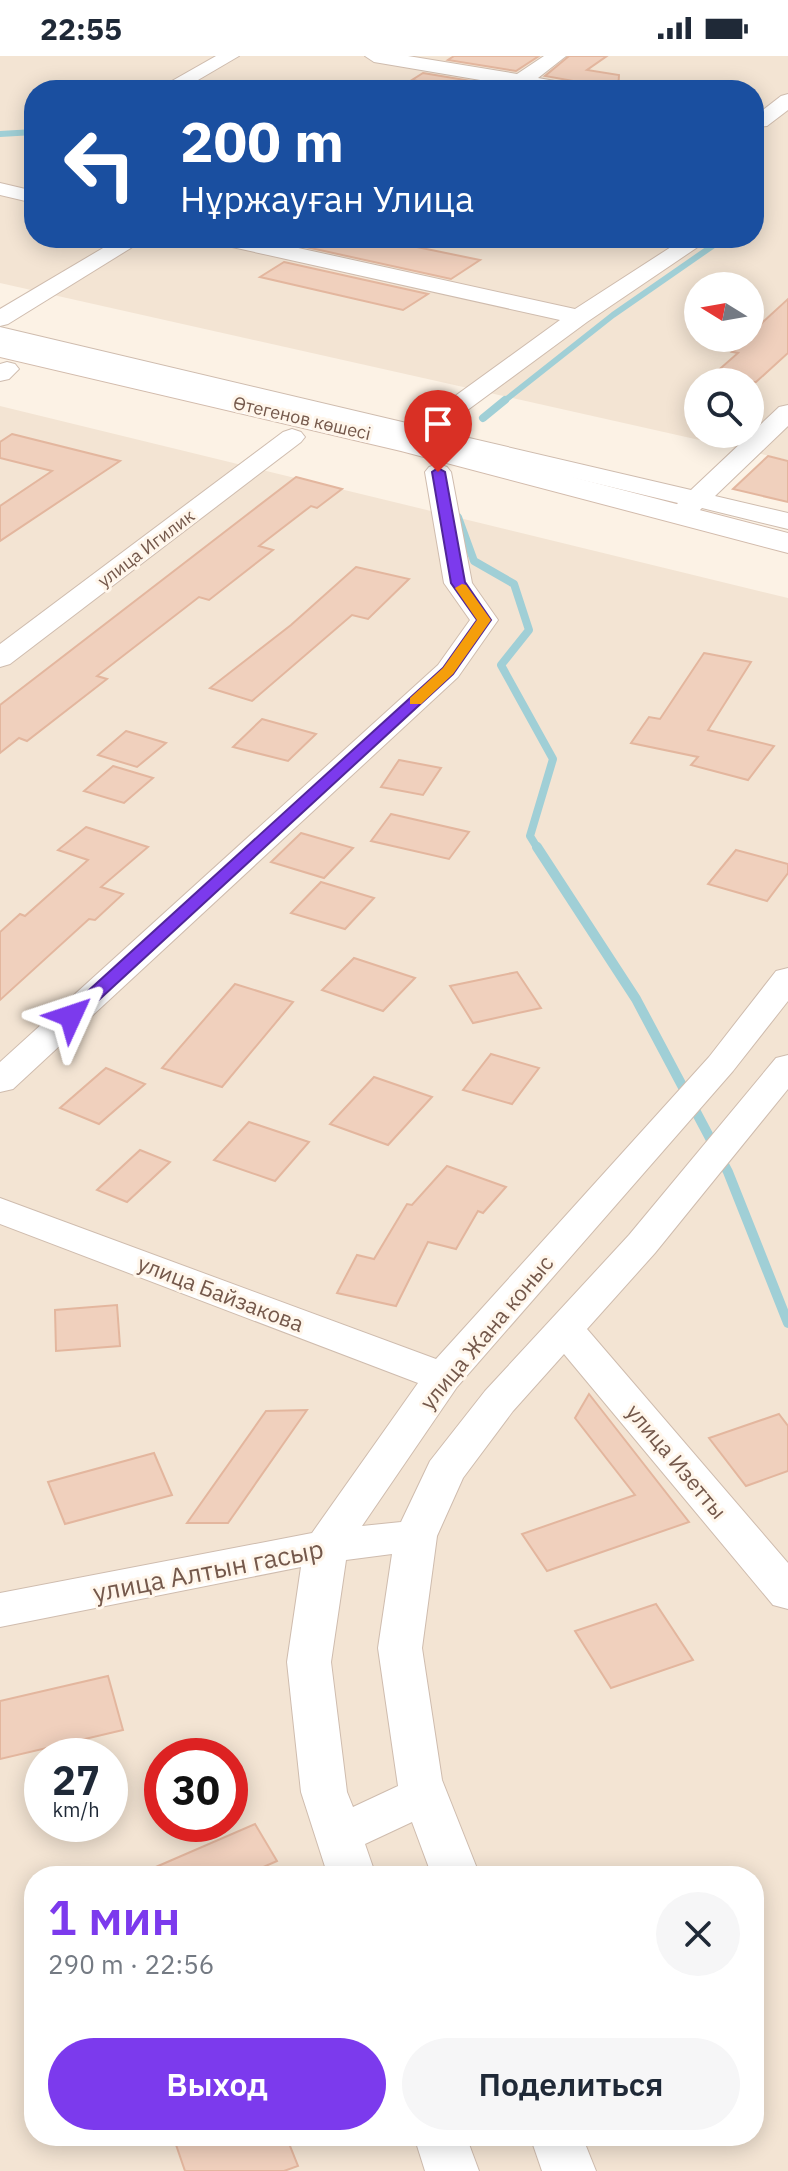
<!DOCTYPE html>
<html lang="ru">
<head>
<meta charset="utf-8">
<style>
  :root { --surface:#fff; --page:#f6f6f7; --text:#1f2937; --muted:#747a83; --accent:#7c3aed }
  body { margin:0; font-family:"IBM Plex Sans",sans-serif; background:var(--page); color:var(--text); height:100vh; display:flex; flex-direction:column; font-size:30px; white-space:nowrap }
  * { box-sizing:border-box; margin:0 }
  p { font-size:26px; color:var(--muted) }
  .icon { flex:none; width:44px; height:44px; fill:none; stroke:currentColor; stroke-width:2; stroke-linecap:round; stroke-linejoin:round }
  .map { position:relative; flex:1; overflow:hidden }
  .drawer { position:absolute; left:24px; top:1810px; width:740px; height:280px; display:flex; flex-direction:column; background:var(--surface); border-radius:32px; box-shadow:0 4px 20px #0003 }
  .drawer>* { flex:none }
  .top-card { position:absolute; left:24px; top:24px; width:740px; height:168px; border-radius:32px; box-shadow:0 4px 20px #0003; background:#1a4fa0; color:#fff; overflow:hidden }
  .needle { width:52px; rotate:281deg }
  .tools { position:absolute; left:684px; top:216px; display:grid; gap:16px }
  .tools a { display:grid; place-items:center; width:80px; height:80px; border-radius:50%; background:var(--surface); box-shadow:0 4px 20px #0003; font-size:40px }
  .speed { position:absolute; left:24px; top:1682px; display:flex; gap:16px; font-size:40px; font-weight:700; text-align:center }
  .speed>* { display:grid; place-content:center; width:104px; height:104px; border-radius:50%; background:var(--surface); box-shadow:0 4px 20px #0003; line-height:1 }
  .speed small { font-size:20px; font-weight:400 }
  .speed .limit { border:12px solid #d22; background:#fff; color:#111 }
  .pin { position:absolute; display:grid; place-items:center; width:68px; height:68px; color:#fff; margin:-82px -34px; border-radius:50% 50% 50% 0; rotate:-45deg; box-shadow:0 0 8px #0007 }
  .pin .icon { rotate:45deg }
  .me { position:absolute; width:88px; margin:-44px; rotate:48deg; stroke-linejoin:round; filter:drop-shadow(0 0 6px #0008) }
  .turn { display:flex; align-items:center; gap:28px; height:168px; padding:0 24px; font-size:36px }
  .turn .icon { width:104px; height:104px; stroke-width:2.5 }
  .turn b { display:block; font-size:56px; line-height:68px }
  .round { display:grid; place-items:center; flex:none; width:84px; height:84px; border-radius:42px; background:var(--page) }
  .overview { display:flex; align-items:center; justify-content:space-between; height:136px; padding:0 24px }
  h1 { font-size:48px; font-weight:600; line-height:60px; color:var(--accent) }
  .action { display:flex; gap:16px; margin-top:auto; padding:16px 24px }
  .action a { flex:1; height:92px; border-radius:48px; background:var(--accent); color:#fff; font-size:32px; font-weight:600; line-height:92px; text-align:center }
  .action a+a { background:var(--page); color:var(--text) }
  .status { display:flex; justify-content:space-between; align-items:center; height:56px; padding:0 40px; background:var(--surface); direction:ltr }
  .status svg { height:22px; fill:currentColor }
  .map>svg:first-child { display:block }
</style>
</head>
<body>
<div class="status"><b>22:55</b><svg viewBox="0 0 49 12"><path d="M0 12V9h3v3zM5 12V6h3v6zM10 12V3h3v9zM15 12V0h3v12zM26 1h20v11H26zM47 4h2v5h-2z"/></svg></div>
<div class="map">
<svg width="788" height="2115" viewBox="0 0 788 2115">
  <rect width="100%" height="100%" fill="#fcf2e5"/>
  <!-- residential -->
  <g fill="#f3e4d3" fill-rule="evenodd">
    <path d="M 0,0 L 788,0 L 788,404 L 0,227 ZM 34,34 L 754,34 L 754,182 L 34,182 ZM 698,230 L 750,230 L 750,282 L 698,282 ZM 698,326 L 750,326 L 750,378 L 698,378 Z"/>
    <path d="M 0,350 L 788,542 L 788,2115 L 0,2115 ZM 42,1700 L 110,1700 L 110,1768 L 42,1768 ZM 162,1700 L 230,1700 L 230,1768 L 162,1768 ZM 34,1820 L 754,1820 L 754,2080 L 34,2080 Z"/>
  </g>
  <g fill="none" stroke-linecap="round" stroke-linejoin="round">
    <!-- stream-far2 -->
    <g stroke="#a0cfd6" stroke-width="6">
      <path d="M 0,78 L 34,76"/>
      <path d="M 503,346 L 613,259 L 724,182"/>
    </g>
    <!-- stream-far1 -->
    <g stroke="#a0cfd6" stroke-width="8">
      <path d="M 483,362 L 505,344"/>
      <path d="M 458,461 L 474,505 L 514,528 L 529,574 L 501,609 L 553,703 L 530,780 L 538,793"/>
    </g>
    <!-- stream -->
    <path stroke="#a0cfd6" stroke-width="10" d="M 537,791 L 636,943 L 728,1116 L 788,1267"/>
  </g>
  <!-- building -->
  <g fill="#f0d0bd" stroke="#e3b69e" stroke-width="2">
    <path d="M 454,0 L 539,0 L 516,15 L 448,4 Z"/>
    <path d="M 569,0 L 607,0 L 587,14 L 619,19 L 618,34 L 589,34 L 584,27 L 545,20 Z"/>
    <path d="M 423,17 L 501,30 L 500,34 L 468,34 L 412,24 Z"/>
    <path d="M 319,182 L 373,182 L 480,204 L 451,223 L 306,191 Z"/>
    <path d="M 284,206 L 428,238 L 403,254 L 260,221 Z"/>
    <path d="M 788,243 L 788,297 L 756,326 L 705,326 L 738,297 L 732,296 L 750,282 L 750,278 Z"/>
    <path d="M 12,378 L 120,405 L 0,485 L 0,450 L 52,415 L 0,402 L 0,386 Z"/>
    <path d="M 768,400 L 788,405 L 788,446 L 733,433 Z"/>
    <path d="M 296,421 L 342,433 L 317,452 L 311,450 L 259,490 L 273,494 L 209,544 L 199,541 L 97,620 L 107,623 L 27,685 L 19,682 L 0,697 L 0,649 Z"/>
    <path d="M 356,511 L 409,523 L 368,563 L 352,559 L 252,645 L 210,632 L 291,569 Z"/>
    <path d="M 704,597 L 751,606 L 708,674 L 774,690 L 748,724 L 691,709 L 698,701 L 631,687 L 649,661 L 660,663 Z"/>
    <path d="M 262,663 L 316,678 L 288,705 L 233,691 Z"/>
    <path d="M 126,675 L 166,687 L 137,711 L 98,699 Z"/>
    <path d="M 399,704 L 441,712 L 423,739 L 381,731 Z"/>
    <path d="M 113,710 L 153,722 L 124,747 L 84,735 Z"/>
    <path d="M 391,758 L 469,776 L 449,803 L 371,785 Z"/>
    <path d="M 86,771 L 148,791 L 101,831 L 123,838 L 95,864 L 89,863 L 0,944 L 0,876 L 20,858 L 25,860 L 88,804 L 58,794 Z"/>
    <path d="M 301,777 L 353,792 L 324,822 L 271,806 Z"/>
    <path d="M 736,794 L 788,808 L 788,817 L 767,845 L 708,828 Z"/>
    <path d="M 321,826 L 374,842 L 345,873 L 291,857 Z"/>
    <path d="M 354,902 L 415,922 L 383,955 L 322,934 Z"/>
    <path d="M 517,916 L 541,952 L 473,967 L 450,930 Z"/>
    <path d="M 235,928 L 293,946 L 222,1031 L 162,1012 Z"/>
    <path d="M 491,998 L 539,1012 L 512,1048 L 463,1034 Z"/>
    <path d="M 106,1012 L 145,1028 L 99,1068 L 60,1052 Z"/>
    <path d="M 374,1021 L 432,1041 L 388,1089 L 330,1068 Z"/>
    <path d="M 249,1066 L 309,1086 L 275,1125 L 214,1104 Z"/>
    <path d="M 140,1094 L 170,1106 L 127,1146 L 97,1134 Z"/>
    <path d="M 447,1110 L 506,1131 L 483,1157 L 478,1155 L 456,1193 L 428,1186 L 396,1250 L 337,1237 L 357,1199 L 374,1203 L 407,1148 L 412,1149 Z"/>
    <path d="M 117,1249 L 120,1290 L 56,1295 L 55,1254 Z"/>
    <path d="M 589,1338 L 689,1466 L 547,1515 L 522,1478 L 635,1439 L 575,1362 Z"/>
    <path d="M 307,1354 L 228,1467 L 187,1467 L 266,1355 Z"/>
    <path d="M 779,1358 L 788,1370 L 788,1415 L 746,1430 L 709,1382 Z"/>
    <path d="M 154,1397 L 172,1439 L 65,1468 L 48,1426 Z"/>
    <path d="M 656,1548 L 693,1604 L 611,1632 L 575,1575 Z"/>
    <path d="M 108,1620 L 123,1674 L 0,1703 L 0,1645 Z"/>
    <path d="M 255,1768 L 277,1805 L 243,1820 L 135,1820 Z"/>
    <path d="M 173,2080 L 286,2080 L 298,2110 L 284,2115 L 185,2115 Z"/>
  </g>
  <g fill="none" stroke-linecap="round" stroke-linejoin="round">
    <!-- street casing -->
    <g stroke="#cfbcae" stroke-width="2">
      <g id="street">
        <path d="M 216,0 L 239,0 L 181,34 L 156,34 Z"/>
        <path d="M 365,0 L 408,0 L 517,18 L 544,0 L 566,0 L 538,22 L 583,30 L 586,34 L 524,31 L 503,34 L 504,28 L 374,6 Z"/>
        <path d="M 788,38 L 788,54 L 767,70 L 754,71 L 754,61 L 781,40 Z"/>
        <path d="M 0,127 L 34,135 L 34,147 L 0,139 Z"/>
        <path d="M 120,182 L 147,182 L 8,268 L 0,270 L 0,253 Z"/>
        <path d="M 212,182 L 253,182 L 575,253 L 685,182 L 711,182 L 587,266 L 439,375 L 691,434 L 779,351 L 788,349 L 788,370 L 715,440 L 788,457 L 788,473 L 702,452 C 692,462 687,466 673,463 L 669,457 L 678,447 L 424,386 L 408,394 L 399,391 L 395,386 L 400,380 L 0,285 L 0,271 L 415,369 L 560,264 L 223,189 Z"/>
        <path d="M 7,306 L 15,308 L 19,313 L 9,323 L 0,325 L 0,308 Z"/>
        <path d="M 292,373 L 301,376 L 305,381 L 301,386 L 10,608 L 0,611 L 0,588 L 283,376 Z"/>
        <path d="M 438,408 L 447,411 L 451,416 L 472,527 L 498,564 L 458,621 L 13,1033 L 0,1036 L 0,1006 L 438,609 L 470,564 L 444,527 L 425,416 L 429,411 Z"/>
        <path d="M 788,912 L 788,945 L 733,1015 L 457,1331 L 362,1470 L 401,1466 L 430,1405 L 485,1335 L 629,1179 L 776,1002 L 788,999 L 788,1033 L 655,1197 L 587,1273 L 788,1507 L 788,1553 L 773,1549 L 564,1298 L 513,1355 L 463,1422 L 437,1480 L 422,1592 L 442,1724 L 480,1820 L 432,1820 L 412,1766 L 365,1788 L 376,1820 L 328,1820 L 301,1736 L 287,1606 L 301,1511 L 0,1571 L 0,1537 L 312,1477 L 418,1327 L 0,1168 L 0,1142 L 436,1303 L 709,1001 L 776,915 ZM 392,1498 L 378,1592 L 398,1730 L 353,1751 L 347,1736 L 331,1606 L 346,1504 Z"/>
        <path d="M 414,2080 L 466,2080 L 479,2115 L 425,2115 Z"/>
        <path d="M 530,2080 L 582,2080 L 596,2115 L 542,2115 Z"/>
      </g>
    </g>
    <!-- secondary casing -->
    <g stroke="#d2bbac" stroke-width="2">
      <path id="secondary" d="M 0,283 L 407,378 L 788,477 L 788,497 L 401,395 L 0,301 Z"/>
    </g>
    <!-- street -->
    <use href="#street" fill="#fff" fill-rule="evenodd"/>
    <!-- secondary -->
    <use href="#secondary" fill="#fff" fill-rule="evenodd"/>
  </g>
  <!-- route -->
  <path fill="#7c3aed" stroke="#51269a" stroke-width="2" d="M 438,412 L 445,416 L 465,526 L 491,564 L 453,618 L 77,964 L 65,964 L 62,960 L 65,956 L 443,612 L 477,564 L 451,527 L 432,416 Z"/>
  <!-- slow -->
  <path fill="#f59e0b" d="M 462,528 L 466,529 L 491,564 L 453,618 L 421,648 L 410,648 L 410,642 L 443,612 L 477,564 L 455,532 Z"/>
  <g text-anchor="middle" dominant-baseline="central" stroke-width="6" stroke-linejoin="round" paint-order="stroke">
    <!-- far-street labels -->
    <g font-size="18" fill="#74584b" stroke="#fff6eb">
      <text transform="translate(302 362) rotate(13)">Өтегенов көшесі</text>
      <text transform="translate(146 492) rotate(-37)">улица Игилик</text>
    </g>
    <!-- street labels -->
    <g font-size="22" fill="#74584b" stroke="#fff6eb">
      <text transform="translate(221 1237) rotate(21)">улица Байзакова</text>
      <text transform="translate(486 1276) rotate(-50)">улица Жана коныс</text>
      <text transform="translate(677 1405) rotate(50)">улица Изетты</text>
    </g>
    <!-- near-street labels -->
    <g font-size="26" fill="#74584b" stroke="#fff6eb">
      <text transform="translate(208 1514) rotate(-11)">улица Алтын гасыр</text>
    </g>
  </g>
</svg>
<div class="tools">
<a><svg class="needle" viewBox="-14 -14 28 28"><path d="M0-13l5 13h-10z" fill="#e53935"/><path d="M0 13l5-13h-10z" fill="#747a83"/></svg></a>
<a><svg class="icon" aria-label="search" viewBox="0 0 24 24"><circle cx="10" cy="10" r="6"/><path d="M15 15l6 6"/></svg></a>
</div>
<div class="speed"><div>27<small>km/h</small></div><div class="limit">30</div></div>
<div class="pin" style="left:438px;top:416px;background:#d93025"><svg class="icon" aria-label="arrive" viewBox="0 0 24 24"><path d="M6 21V4h12l-3 4 3 4H6"/></svg></div>
<svg class="me" style="left:71px;top:960px" viewBox="-20 -20 40 40"><path d="M0-17L14 15 0 8-14 15z" fill="#7c3aed" stroke="#fff" stroke-width="4"/></svg>
<div class="top-card">
<div class="turn"><svg class="icon" aria-label="left" viewBox="0 0 24 24"><path d="M17 20v-9H6M10 6l-5 5 5 5"/></svg><div><b>200 m</b>Нұржауған Улица</div></div>
</div>
<section class="drawer">
<div class="overview"><div><h1>1 мин</h1><p>290 m · 22:56</p></div><a class="round"><svg class="icon" aria-label="close" viewBox="0 0 24 24"><path d="M6 6l12 12M18 6L6 18"/></svg></a></div>
<div class="action"><a>Выход</a><a>Поделиться</a></div>
</section>
</div>
</body>
</html>
